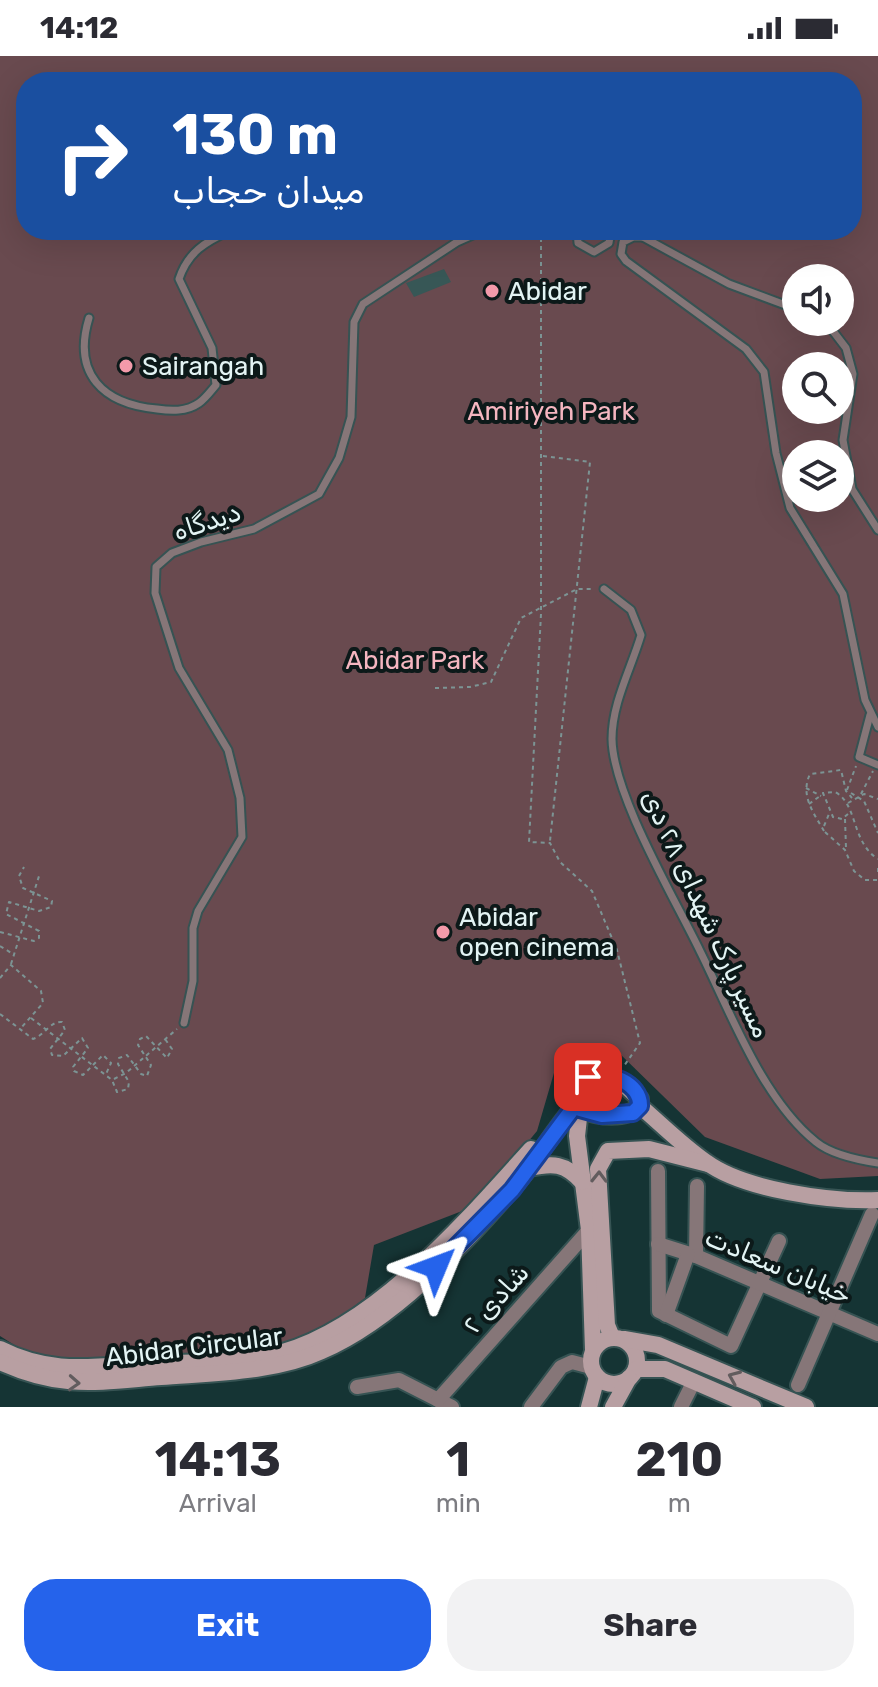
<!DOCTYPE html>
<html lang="en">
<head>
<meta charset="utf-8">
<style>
  :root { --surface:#fff; --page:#f2f2f3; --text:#2b2b33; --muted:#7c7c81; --accent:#2563eb }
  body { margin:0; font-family:Rubik,"Noto Naskh Arabic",sans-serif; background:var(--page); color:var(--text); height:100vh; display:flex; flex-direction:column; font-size:30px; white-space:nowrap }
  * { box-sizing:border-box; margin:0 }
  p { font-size:26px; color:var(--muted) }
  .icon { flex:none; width:44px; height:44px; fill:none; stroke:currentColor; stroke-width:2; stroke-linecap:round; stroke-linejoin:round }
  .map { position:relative; height:1351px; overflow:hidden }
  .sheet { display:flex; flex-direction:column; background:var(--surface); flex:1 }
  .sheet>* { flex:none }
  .top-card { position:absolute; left:16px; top:16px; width:846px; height:168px; border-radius:32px; box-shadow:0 8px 32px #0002; background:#1a4fa0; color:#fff; overflow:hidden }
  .buttons { position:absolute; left:782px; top:208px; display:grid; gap:16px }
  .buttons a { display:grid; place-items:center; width:72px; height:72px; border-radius:50%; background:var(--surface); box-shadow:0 8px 32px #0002; font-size:40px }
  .pin { position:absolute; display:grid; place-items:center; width:68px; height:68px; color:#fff; margin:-34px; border-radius:16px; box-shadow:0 4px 12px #0006 }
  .me { position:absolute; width:88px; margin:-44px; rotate:46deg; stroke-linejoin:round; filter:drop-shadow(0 0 6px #0008) }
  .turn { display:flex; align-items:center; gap:28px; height:168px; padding:0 24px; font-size:36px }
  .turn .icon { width:104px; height:104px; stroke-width:2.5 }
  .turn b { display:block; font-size:56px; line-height:68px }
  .eta { display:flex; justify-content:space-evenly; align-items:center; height:136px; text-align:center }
  .eta b { font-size:48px; font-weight:700; line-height:56px }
  .action { display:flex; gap:16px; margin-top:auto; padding:16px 24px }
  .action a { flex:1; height:92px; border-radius:32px; background:var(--accent); color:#fff; font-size:32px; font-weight:700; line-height:92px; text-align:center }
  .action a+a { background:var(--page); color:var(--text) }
  .status { display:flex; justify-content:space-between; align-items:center; height:56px; padding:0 40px; background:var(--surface); direction:ltr }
  .status svg { height:22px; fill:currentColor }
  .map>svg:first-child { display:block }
</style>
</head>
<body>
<div class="status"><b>14:12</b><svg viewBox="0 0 49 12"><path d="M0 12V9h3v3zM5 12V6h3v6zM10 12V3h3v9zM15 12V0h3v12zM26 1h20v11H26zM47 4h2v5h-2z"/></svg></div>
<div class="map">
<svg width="878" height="1351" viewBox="0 0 878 1351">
  <rect width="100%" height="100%" fill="#153434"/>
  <!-- green -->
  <path fill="#694a4f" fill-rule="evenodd" d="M 0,0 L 878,0 L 878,1120 L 820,1123 L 705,1081 L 618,996 L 561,993 L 537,1075 L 475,1150 L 374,1189 L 365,1242 L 302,1291 L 145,1306 L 43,1307 L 0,1280 ZM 26,26 L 852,26 L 852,174 L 26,174 ZM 796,222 L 840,222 L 840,266 L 796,266 ZM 796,310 L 840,310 L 840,354 L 796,354 ZM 796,398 L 840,398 L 840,442 L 796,442 Z"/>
  <!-- building -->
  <path fill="#375756" d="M 444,213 L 451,226 L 414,241 L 406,227 Z"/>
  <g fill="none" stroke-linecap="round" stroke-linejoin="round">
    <!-- lane casing -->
    <g stroke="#365353" stroke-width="11">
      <g id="lane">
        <path d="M 577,174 L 578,187 L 594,196 L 609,187 L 611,174"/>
        <path d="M 630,174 L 729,228 L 796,253"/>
        <path d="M 647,181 L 633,181 L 623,186 L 621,198 L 626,205 L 746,293 L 764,316 L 776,397 L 790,452 L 843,538 L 865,644 L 878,671"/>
        <path d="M 89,262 C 72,318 103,348 157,353 C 171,355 186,356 199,347 C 205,343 211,335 216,329 L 212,292 L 179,223 C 188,196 205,186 231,174"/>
        <path d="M 826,266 L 846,292 L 853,318 L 843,384 L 852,433 L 878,474"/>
        <path d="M 604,533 L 631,554 L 641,579 C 631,613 612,647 612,683 C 613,739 675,843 700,895 C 730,955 762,1043 816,1086 C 832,1099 858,1104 878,1107"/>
        <path d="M 870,659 L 859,701 L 878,709"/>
        <path d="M 184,967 L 193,925 L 193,872 L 198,855 L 242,781 L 240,742 L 228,694 L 179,612 L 155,537 L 156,511 L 172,497 L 201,486 L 254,473 L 319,438 L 339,402 L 351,361 L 354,266 L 363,248 L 457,186 L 484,174"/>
      </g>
    </g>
    <!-- street casing -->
    <g stroke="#365353" stroke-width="18">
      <g id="street">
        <path d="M 658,1115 L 659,1255 L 731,1290 L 779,1185"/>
        <path d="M 658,1188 L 696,1200 L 878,1278"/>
        <path d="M 696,1200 L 697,1130"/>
        <path d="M 666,1259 L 688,1198"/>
        <path d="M 798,1329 L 872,1158"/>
        <path d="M 357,1331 L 399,1324 L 452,1351"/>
        <path d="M 438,1344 L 589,1174"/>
        <path d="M 531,1351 L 561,1311 L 572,1306 L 591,1311"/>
        <path d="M 681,1351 L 694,1325"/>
      </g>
    </g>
    <!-- secondary casing -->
    <g stroke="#365353" stroke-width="20">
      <g id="secondary">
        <path d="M 596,1018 L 616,1022 L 640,1043 L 640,1050 C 626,1064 598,1061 580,1053 C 572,1037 579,1024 596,1018 Z"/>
        <path d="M 640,1050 C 662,1069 683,1090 706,1106 C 744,1134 831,1146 878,1144"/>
        <path d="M 580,1053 L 577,1080 L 589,1174 L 593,1294"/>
        <path d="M 529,1112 C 553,1107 565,1107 582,1126"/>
        <path d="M 612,1281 L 607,1269 L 598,1113 L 608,1095 L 649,1093 L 708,1108"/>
        <circle cx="614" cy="1305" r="23"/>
        <path d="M 624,1283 L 658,1289 L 806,1351"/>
        <path d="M 0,1293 C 49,1318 89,1311 143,1308 C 188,1306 240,1308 283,1296 C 377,1269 466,1165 531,1093"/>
        <path d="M 0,1306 C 61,1334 97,1326 161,1321 C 212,1317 274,1317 322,1295 C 392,1265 462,1191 511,1134 C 536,1106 553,1075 577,1047"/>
        <path d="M 636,1313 L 665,1313 L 753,1351"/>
        <path d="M 589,1351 L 597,1321"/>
        <path d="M 613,1351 L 629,1322"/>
      </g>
    </g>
    <!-- path -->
    <g stroke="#7c9494" stroke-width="2" stroke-dasharray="4 4" stroke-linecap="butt">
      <path d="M 541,174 L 541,558 L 529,786 L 550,787 L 560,806 L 592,835 L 617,894 L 640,987 L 624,1010"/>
      <path d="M 543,400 L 590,406 L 550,785"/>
      <path d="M 435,632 L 470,631 L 491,626 L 521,562 L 577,533 L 594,533"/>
      <path d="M 806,732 L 821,740"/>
      <path d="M 847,734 L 856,710"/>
      <path d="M 851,737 L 864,745 L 878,777"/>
      <path d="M 861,738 L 873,715"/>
      <path d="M 848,747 L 864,738 L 878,743"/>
      <path d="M 809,748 L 820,740"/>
      <path d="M 848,758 L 842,763 L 833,761 L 823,737 L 835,736 C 858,748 851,786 878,803"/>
      <path d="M 845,763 L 846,792"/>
      <path d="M 824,770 L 829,758"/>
      <path d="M 824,775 C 813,756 800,739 810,718 L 841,714 L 846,735 L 852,742"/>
      <path d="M 825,776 L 845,794 L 854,815 L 865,824 L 878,824"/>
      <path d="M 878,812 L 878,817"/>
      <path d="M 0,876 L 34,885 L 39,882 L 39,875 L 6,858 L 9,846 L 39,855 L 51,851 L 52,845 L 23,832 L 19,820 L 24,811"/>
      <path d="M 0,890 L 13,898"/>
      <path d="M 11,908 L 40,817"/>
      <path d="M 0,922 L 11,909 L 41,935 L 43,947 L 20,973"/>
      <path d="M 0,958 L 33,983 C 45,979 50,965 62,966 L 65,974 L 50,993 L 52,999 L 63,1000 L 82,982 L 88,992 L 73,1011 L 74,1015 L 83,1019 L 103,999 L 111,1007 L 106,1018"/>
      <path d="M 31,962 L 112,1024 L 117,1036 L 128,1033 L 129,1026 L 118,1008 L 119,1002 L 127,999 L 141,1018 L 147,1020 L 151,1009 L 138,989 L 140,983 L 146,980 L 167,1002 L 172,993 L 165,983"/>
      <path d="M 114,1023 L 126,1017 L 177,973"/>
    </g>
    <!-- lane -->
    <use href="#lane" stroke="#867678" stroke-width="7"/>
    <!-- street -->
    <use href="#street" stroke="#867678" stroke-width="14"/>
    <!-- secondary -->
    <use href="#secondary" stroke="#b89fa2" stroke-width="16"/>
  </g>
  <!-- one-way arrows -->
  <defs><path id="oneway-chevron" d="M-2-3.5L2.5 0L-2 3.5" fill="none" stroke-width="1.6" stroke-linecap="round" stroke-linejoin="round" transform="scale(2)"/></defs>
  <g stroke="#625c5e">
    <use href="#oneway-chevron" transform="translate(599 1121) rotate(-89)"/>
    <use href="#oneway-chevron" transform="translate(734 1321) rotate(-157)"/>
    <use href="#oneway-chevron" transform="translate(74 1327) rotate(3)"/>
  </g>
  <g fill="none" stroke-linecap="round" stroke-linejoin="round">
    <!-- route casing -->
    <g stroke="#184099" stroke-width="20">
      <path id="route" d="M 436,1211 L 512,1134 L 577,1047 L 580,1053 L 602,1059 L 633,1057 L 640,1050 C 641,1027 607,1014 588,1021"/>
    </g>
    <!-- route -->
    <use href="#route" stroke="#2563eb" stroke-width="14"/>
  </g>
  <!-- markers -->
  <g fill="#f39aaa" stroke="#0c1919" stroke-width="3">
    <circle cx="492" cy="235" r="8"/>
    <circle cx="126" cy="310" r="8"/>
    <circle cx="443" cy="876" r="8"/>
  </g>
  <g text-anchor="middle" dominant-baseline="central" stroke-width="8" stroke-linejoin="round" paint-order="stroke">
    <!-- poi labels -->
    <g font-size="26" fill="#e3f4f4" stroke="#0c1919" text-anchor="start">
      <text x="508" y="235">Abidar</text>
      <text x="142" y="310">Sairangah</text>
      <text x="459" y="861">Abidar<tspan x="459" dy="30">open cinema</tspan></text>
    </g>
    <!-- park labels -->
    <g font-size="26" fill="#f5b6c0" stroke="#0c1919">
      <text x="551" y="355">Amiriyeh Park</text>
      <text x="415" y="604">Abidar Park</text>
    </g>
    <!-- street labels -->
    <g font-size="26" fill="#e3f4f4" stroke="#0c1919">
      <text transform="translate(207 466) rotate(-18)">دیدگاه</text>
      <text transform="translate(706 858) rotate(65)">مسیر پارک شهدای ۲۸ دی</text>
      <text transform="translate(778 1210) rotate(23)">خیابان سعادت</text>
      <text transform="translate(496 1243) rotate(-48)">شادی ۲</text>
      <text transform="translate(194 1291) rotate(-7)">Abidar Circular</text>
    </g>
  </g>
</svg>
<div class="buttons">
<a><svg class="icon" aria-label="sound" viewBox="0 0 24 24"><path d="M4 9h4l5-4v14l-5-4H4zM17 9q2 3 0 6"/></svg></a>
<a><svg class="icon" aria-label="search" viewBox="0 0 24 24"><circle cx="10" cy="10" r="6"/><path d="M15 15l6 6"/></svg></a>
<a><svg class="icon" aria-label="layers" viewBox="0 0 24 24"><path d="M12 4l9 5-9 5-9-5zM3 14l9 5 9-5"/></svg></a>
</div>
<div class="pin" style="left:588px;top:1021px;background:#d93025"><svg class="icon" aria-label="arrive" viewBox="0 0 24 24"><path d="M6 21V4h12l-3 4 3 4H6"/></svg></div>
<svg class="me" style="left:436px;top:1211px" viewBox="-20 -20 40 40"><path d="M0-17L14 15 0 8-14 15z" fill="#2563eb" stroke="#fff" stroke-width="4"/></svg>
<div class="top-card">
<div class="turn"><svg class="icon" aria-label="right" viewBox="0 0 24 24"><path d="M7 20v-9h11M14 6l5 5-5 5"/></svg><div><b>130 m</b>میدان حجاب</div></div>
</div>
</div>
<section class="sheet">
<div class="eta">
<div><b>14:13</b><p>Arrival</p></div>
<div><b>1</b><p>min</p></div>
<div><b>210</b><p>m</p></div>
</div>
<div class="action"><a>Exit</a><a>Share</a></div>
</section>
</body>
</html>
